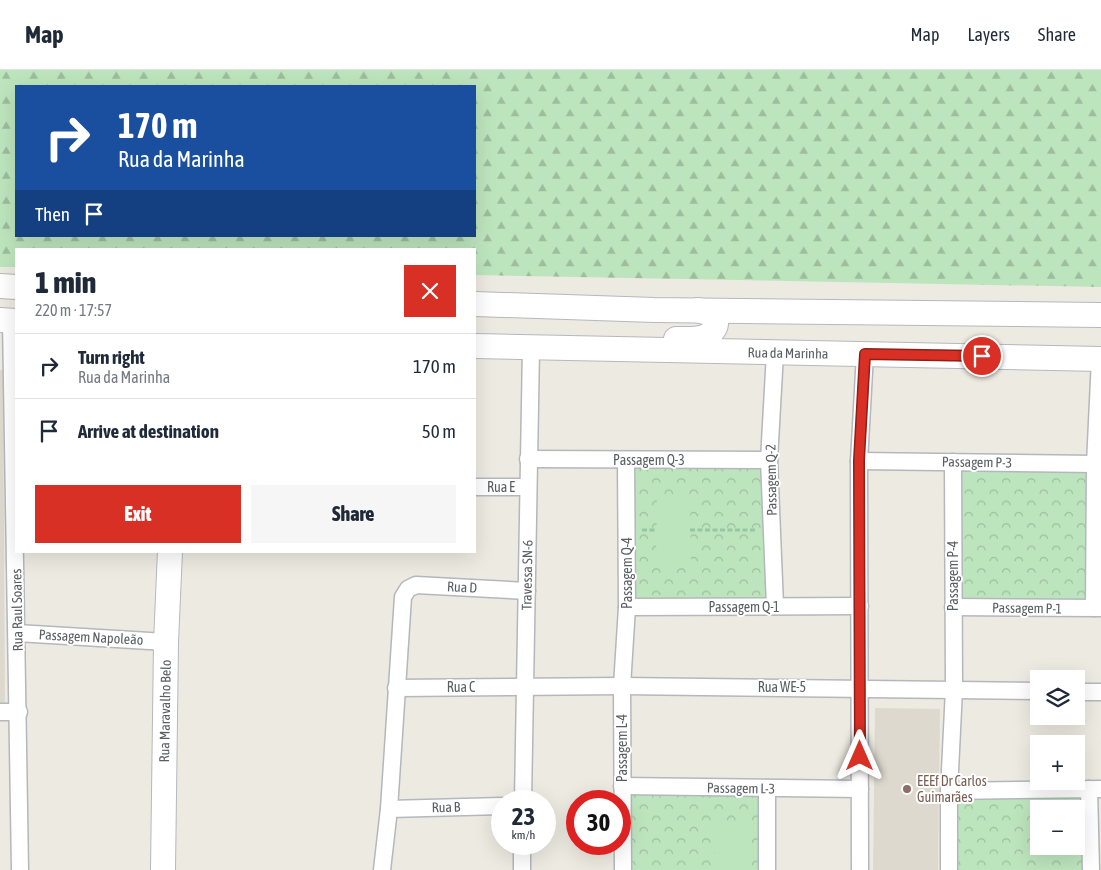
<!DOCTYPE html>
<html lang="en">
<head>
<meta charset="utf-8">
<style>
  :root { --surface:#fff; --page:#f6f6f7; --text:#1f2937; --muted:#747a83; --line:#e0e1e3; --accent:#d93025 }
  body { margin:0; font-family:"Asap Condensed",sans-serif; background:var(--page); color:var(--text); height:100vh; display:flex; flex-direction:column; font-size:19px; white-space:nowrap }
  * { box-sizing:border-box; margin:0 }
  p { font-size:16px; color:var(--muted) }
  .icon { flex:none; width:28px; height:28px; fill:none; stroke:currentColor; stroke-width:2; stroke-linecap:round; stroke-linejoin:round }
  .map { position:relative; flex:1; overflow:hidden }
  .details { position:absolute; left:15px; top:178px; width:461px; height:305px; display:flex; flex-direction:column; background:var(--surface); border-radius:0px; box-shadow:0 5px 20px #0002 }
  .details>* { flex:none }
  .top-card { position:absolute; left:15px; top:15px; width:461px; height:152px; border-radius:0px; box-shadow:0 5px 20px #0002; background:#1a4fa0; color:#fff; overflow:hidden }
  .controls { position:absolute; left:1030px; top:600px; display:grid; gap:10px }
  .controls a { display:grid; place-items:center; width:55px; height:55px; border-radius:0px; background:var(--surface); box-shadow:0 5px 20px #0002; font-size:25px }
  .speed { position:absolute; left:491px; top:720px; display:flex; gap:10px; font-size:25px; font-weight:700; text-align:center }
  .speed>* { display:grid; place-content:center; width:65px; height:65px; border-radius:50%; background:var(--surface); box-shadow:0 5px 20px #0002; line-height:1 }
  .speed small { font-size:12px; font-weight:400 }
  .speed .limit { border:8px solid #d22; background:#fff; color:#111 }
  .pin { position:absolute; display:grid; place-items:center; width:42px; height:42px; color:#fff; margin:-21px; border:2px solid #fff; border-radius:50%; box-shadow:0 1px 5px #0007 }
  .me { position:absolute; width:55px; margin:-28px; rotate:0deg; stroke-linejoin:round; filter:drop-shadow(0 0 4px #0008) }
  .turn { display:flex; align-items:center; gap:18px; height:105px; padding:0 20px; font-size:22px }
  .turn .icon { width:65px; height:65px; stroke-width:2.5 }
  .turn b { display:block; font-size:35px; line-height:42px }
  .then { display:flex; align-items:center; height:48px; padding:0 20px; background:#0003; gap:10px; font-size:19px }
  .round { display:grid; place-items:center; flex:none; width:52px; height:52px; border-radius:0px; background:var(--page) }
  .head { display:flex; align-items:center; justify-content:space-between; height:85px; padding:0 20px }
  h1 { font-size:30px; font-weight:800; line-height:38px }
  .button { display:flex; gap:10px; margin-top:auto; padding:10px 20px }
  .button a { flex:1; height:58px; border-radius:0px; background:var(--accent); color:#fff; font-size:20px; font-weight:800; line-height:58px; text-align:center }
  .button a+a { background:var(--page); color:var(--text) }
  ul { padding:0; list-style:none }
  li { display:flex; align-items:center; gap:15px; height:65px; padding:0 20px; border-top:1px solid var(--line) }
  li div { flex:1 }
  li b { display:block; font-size:19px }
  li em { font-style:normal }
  header { display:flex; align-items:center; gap:30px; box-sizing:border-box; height:70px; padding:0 25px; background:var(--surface); border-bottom:1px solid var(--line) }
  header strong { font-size:24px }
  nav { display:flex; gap:28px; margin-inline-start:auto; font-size:18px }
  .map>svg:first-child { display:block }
</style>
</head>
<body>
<header>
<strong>Map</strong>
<nav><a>Map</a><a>Layers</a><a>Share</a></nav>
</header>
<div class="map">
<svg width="1101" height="800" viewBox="0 0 1101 800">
  <defs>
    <pattern id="forest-firs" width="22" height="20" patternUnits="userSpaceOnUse" patternTransform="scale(1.25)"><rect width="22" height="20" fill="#bde5bd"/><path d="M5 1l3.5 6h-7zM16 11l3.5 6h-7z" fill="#9dbd9d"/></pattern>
    <pattern id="park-crowns" width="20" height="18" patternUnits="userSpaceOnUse" patternTransform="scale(1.25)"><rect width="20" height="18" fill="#bde5bd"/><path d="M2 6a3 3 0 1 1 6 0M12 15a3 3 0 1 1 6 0" fill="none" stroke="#9dbd9d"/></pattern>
  </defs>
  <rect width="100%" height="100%" fill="#edeae1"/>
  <!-- education -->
  <g fill="#ddd9cf">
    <path d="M 0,300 L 3,300 L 5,634 L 0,634 Z"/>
    <path d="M 875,638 L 940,639 L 938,800 L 873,800 Z"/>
  </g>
  <!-- forest -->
  <path fill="url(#forest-firs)" fill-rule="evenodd" d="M 0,0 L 1101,0 L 1101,217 L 475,205 L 475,179 L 16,179 L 16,197 L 0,197 ZM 16,16 L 475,16 L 475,166 L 16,166 Z"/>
  <!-- park -->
  <g fill="url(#park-crowns)" fill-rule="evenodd">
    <path d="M 626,390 L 769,390 L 775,536 L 627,537 Z"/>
    <path d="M 953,392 L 1095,394 L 1094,538 L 953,537 Z"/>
    <path d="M 622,716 L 767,718 L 767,800 L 623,800 Z"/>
    <path d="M 1089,719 L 1091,800 L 949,800 L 949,721 ZM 1039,739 L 1076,739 L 1076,776 L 1039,776 Z"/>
  </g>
  <!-- pitch -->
  <g fill="#bde5bd">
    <path d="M 657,427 L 690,427 L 691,495 L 656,495 Z"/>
    <path d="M 714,756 L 751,756 L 751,800 L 715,800 Z"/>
  </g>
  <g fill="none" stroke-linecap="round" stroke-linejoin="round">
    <!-- street casing -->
    <g stroke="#b4b7bc" stroke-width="19">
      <g id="street">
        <path d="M 11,250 L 20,800"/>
        <path d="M 775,283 L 769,390 L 775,536"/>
        <path d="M 528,389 L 769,390"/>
        <path d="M 859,391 L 1095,394"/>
        <path d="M 475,417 L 528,417"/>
        <path d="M 627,537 L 860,536"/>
        <path d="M 953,537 L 1101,538"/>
        <path d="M 1094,538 L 1095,394 L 1100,289"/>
        <path d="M 17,563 L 166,572"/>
        <path d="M 396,618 L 622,616 L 1039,621"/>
        <path d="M 1076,622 L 1101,622"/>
        <path d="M 0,642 L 19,642"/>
        <path d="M 622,716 L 860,719"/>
        <path d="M 767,718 L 767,800"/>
        <path d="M 1089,719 L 1091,800"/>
        <path d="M 949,721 L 1101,719"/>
        <path d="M 523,731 L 531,278"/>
        <path d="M 389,739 L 502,736"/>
        <path d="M 382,800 L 389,739 L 403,527 L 408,519 L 416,515 L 527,521"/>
        <path d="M 522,800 L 522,774"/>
        <path d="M 623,800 L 622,616 L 627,537 L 626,390"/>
        <path d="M 860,800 L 859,391 L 865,284"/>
        <path d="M 949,800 L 949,721 L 954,619 L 953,392"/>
      </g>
    </g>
    <!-- secondary casing -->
    <g stroke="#b5b8be" stroke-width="26">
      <g id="secondary">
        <path d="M 0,216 L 16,217"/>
        <path d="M 475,234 L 654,240 L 1101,245"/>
        <path d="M 0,250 L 16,251"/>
        <path d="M 676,269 C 685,269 696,270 704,267 C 712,265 721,253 713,246 C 710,243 703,242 698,240"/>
        <path d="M 475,276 L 1101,289"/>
        <path d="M 163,800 L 166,572 L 170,481"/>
      </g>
    </g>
    <!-- path -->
    <g stroke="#96c6a4" stroke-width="3" stroke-dasharray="5 2.5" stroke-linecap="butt">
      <path d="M 642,460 L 656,460"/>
      <path d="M 690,460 L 757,460"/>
    </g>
    <!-- street -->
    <use href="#street" stroke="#fff" stroke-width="16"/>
    <!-- secondary -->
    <use href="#secondary" stroke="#fff" stroke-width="24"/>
  </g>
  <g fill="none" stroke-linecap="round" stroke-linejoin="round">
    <!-- route casing -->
    <g stroke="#8d1f18" stroke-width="12">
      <path id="route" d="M 860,686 L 859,390 L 865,284 L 982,286"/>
    </g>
    <!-- route -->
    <use href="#route" stroke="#d93025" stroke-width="9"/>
  </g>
  <!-- markers -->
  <circle fill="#8d6e63" stroke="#fff" stroke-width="2" cx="907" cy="719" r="5"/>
  <g text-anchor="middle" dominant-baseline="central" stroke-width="4" stroke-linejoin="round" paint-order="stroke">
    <!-- street labels -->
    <g font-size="14" fill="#5a5e62" stroke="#fff">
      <text transform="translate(788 283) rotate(1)">Rua da Marinha</text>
      <text x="649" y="390">Passagem Q-3</text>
      <text transform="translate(977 392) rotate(1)">Passagem P-3</text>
      <text transform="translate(771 410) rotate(-91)">Passagem Q-2</text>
      <text x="501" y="417">Rua E</text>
      <text transform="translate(627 503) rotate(-90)">Passagem Q-4</text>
      <text transform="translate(527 505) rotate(-89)">Travessa SN-6</text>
      <text transform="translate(953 506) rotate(-90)">Passagem P-4</text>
      <text transform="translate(462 517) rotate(3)">Rua D</text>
      <text x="744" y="537">Passagem Q-1</text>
      <text transform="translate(1027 538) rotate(1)">Passagem P-1</text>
      <text transform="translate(17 540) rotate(-91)">Rua Raul Soares</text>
      <text transform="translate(91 567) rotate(3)">Passagem Napoleão</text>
      <text x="461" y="617">Rua C</text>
      <text x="782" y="617">Rua WE-5</text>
      <text transform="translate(165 641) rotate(-89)">Rua Maravalho Belo</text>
      <text transform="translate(622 678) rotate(-90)">Passagem L-4</text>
      <text transform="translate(741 718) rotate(1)">Passagem L-3</text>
      <text transform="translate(446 737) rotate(-1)">Rua B</text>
    </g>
    <!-- education labels -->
    <g font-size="14" fill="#785e54" stroke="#fff" text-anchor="start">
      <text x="917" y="711">EEEf Dr Carlos<tspan x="917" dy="16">Guimarães</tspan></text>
    </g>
  </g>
</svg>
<div class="controls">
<a><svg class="icon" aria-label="layers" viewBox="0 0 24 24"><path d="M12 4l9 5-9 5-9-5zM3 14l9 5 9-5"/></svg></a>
<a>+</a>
<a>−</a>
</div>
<div class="speed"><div>23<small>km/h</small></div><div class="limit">30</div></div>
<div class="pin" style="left:982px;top:286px;background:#d93025"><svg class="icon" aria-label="arrive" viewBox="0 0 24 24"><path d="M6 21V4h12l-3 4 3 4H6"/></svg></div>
<svg class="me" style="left:860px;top:686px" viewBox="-20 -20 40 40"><path d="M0-17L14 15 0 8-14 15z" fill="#d93025" stroke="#fff" stroke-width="4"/></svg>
<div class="top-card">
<div class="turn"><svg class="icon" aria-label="right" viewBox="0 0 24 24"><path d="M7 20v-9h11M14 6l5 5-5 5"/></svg><div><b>170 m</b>Rua da Marinha</div></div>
<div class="then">Then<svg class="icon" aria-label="arrive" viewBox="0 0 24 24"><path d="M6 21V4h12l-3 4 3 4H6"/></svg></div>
</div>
<section class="details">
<div class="head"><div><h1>1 min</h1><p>220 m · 17:57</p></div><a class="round" style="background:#d93025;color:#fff"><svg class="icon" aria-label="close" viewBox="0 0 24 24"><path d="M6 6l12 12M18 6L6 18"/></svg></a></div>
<ul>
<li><svg class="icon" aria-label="right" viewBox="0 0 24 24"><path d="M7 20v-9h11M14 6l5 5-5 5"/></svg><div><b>Turn right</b><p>Rua da Marinha</p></div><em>170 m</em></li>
<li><svg class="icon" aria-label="arrive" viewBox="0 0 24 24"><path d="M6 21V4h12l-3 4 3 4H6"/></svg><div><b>Arrive at destination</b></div><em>50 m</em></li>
</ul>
<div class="button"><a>Exit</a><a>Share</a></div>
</section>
</div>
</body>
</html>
